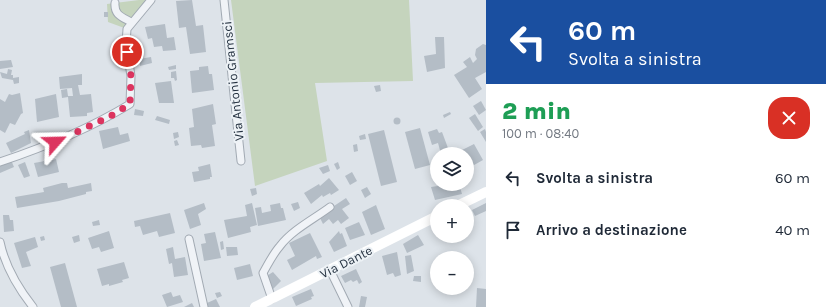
<!DOCTYPE html>
<html lang="it">
<head>
<meta charset="utf-8">
<style>
  :root { --surface:#fff; --page:#f6f6f7; --text:#1f2937; --muted:#747a83 }
  body { margin:0; font-family:Karla,sans-serif; background:var(--page); color:var(--text); height:100vh; display:flex; flex-direction:column; font-size:15px; white-space:nowrap }
  * { box-sizing:border-box; margin:0 }
  p { font-size:13px; color:var(--muted) }
  .icon { flex:none; width:22px; height:22px; fill:none; stroke:currentColor; stroke-width:2; stroke-linecap:round; stroke-linejoin:round }
  .map { position:relative; flex:1; overflow:hidden }
  .sheet { display:flex; flex-direction:column; background:var(--surface); width:340px }
  .sheet>* { flex:none }
  .guide { background:#1a4fa0; color:#fff; overflow:hidden }
  .buttons { position:absolute; left:430px; top:147px; display:grid; gap:8px }
  .buttons a { display:grid; place-items:center; width:44px; height:44px; border-radius:50%; background:var(--surface); box-shadow:0 2px 10px #0003; font-size:20px }
  .pin { position:absolute; display:grid; place-items:center; width:34px; height:34px; color:#fff; margin:-17px; border:2px solid #fff; border-radius:50%; box-shadow:0 1px 4px #0007 }
  .me { position:absolute; width:44px; margin:-22px; rotate:65deg; stroke-linejoin:round; filter:drop-shadow(0 0 3px #0008) }
  .turn { display:flex; align-items:center; gap:14px; height:84px; padding:0 16px; font-size:18px }
  .turn .icon { width:52px; height:52px; stroke-width:2.5 }
  .turn b { display:block; font-size:28px; line-height:34px }
  .round { display:grid; place-items:center; flex:none; width:42px; height:42px; border-radius:16px; background:var(--page) }
  .summary { display:flex; align-items:center; justify-content:space-between; height:68px; padding:0 16px }
  h1 { font-size:24px; font-weight:800; line-height:30px; color:#1e9e55 }
  ul { padding:0; list-style:none }
  li { display:flex; align-items:center; gap:12px; height:52px; padding:0 16px }
  li div { flex:1 }
  li b { display:block; font-size:15px }
  li em { font-style:normal }
  main { display:flex; flex:1; min-height:0 }
  .map>svg:first-child { display:block }
</style>
</head>
<body>
<main>
<div class="map">
<svg width="486" height="307" viewBox="0 0 486 307">
  <rect width="100%" height="100%" fill="#dde3e9"/>
  <!-- green -->
  <g fill="#c5d4bd">
    <path d="M 139,0 L 151,0 L 127,29 L 108,22 L 107,4 Z"/>
    <path d="M 231,0 L 409,0 L 413,81 L 315,83 L 327,161 L 255,186 Z"/>
  </g>
  <!-- building -->
  <g fill="#b4bdc6">
    <path d="M 192,0 L 196,26 L 203,25 L 206,52 L 190,54 L 186,27 L 179,28 L 176,1 Z"/>
    <rect x="104" y="12" width="4" height="5"/>
    <path d="M 165,24 L 167,38 L 174,37 L 176,50 L 163,51 L 162,46 L 154,47 L 152,38 L 148,39 L 145,27 Z"/>
    <path d="M 435,37 L 444,37 L 445,68 L 427,72 L 424,56 L 436,54 Z"/>
    <path d="M 483,44 L 486,45 L 486,72 L 475,78 L 482,89 L 469,98 L 454,75 L 467,67 L 463,62 L 470,57 L 473,63 L 477,59 L 475,55 L 476,49 Z"/>
    <path d="M 151,57 L 152,63 L 140,66 L 139,59 Z"/>
    <path d="M 11,60 L 13,67 L 0,69 L 0,61 Z"/>
    <path d="M 176,65 L 176,69 L 169,70 L 168,67 Z"/>
    <path d="M 208,66 L 209,74 L 212,74 L 214,90 L 192,93 L 190,71 L 199,70 L 199,67 Z"/>
    <path d="M 8,69 L 12,70 L 11,75 L 13,75 L 13,78 L 19,77 L 19,83 L 14,84 L 13,80 L 2,78 L 0,72 L 7,74 Z"/>
    <path d="M 176,71 L 177,80 L 175,81 L 174,78 L 171,78 L 171,72 Z"/>
    <path d="M 82,74 L 82,85 L 78,85 L 80,95 L 91,94 L 93,112 L 87,113 L 87,116 L 70,117 L 68,97 L 62,98 L 61,90 L 67,89 L 68,96 L 73,96 L 72,88 L 60,89 L 59,77 Z"/>
    <path d="M 171,81 L 174,103 L 159,103 L 155,83 Z"/>
    <path d="M 380,85 L 381,91 L 376,92 L 374,86 Z"/>
    <path d="M 20,93 L 23,113 L 21,114 L 15,125 L 10,123 L 5,133 L 0,130 L 0,99 L 5,102 L 9,94 L 12,95 Z"/>
    <path d="M 56,94 L 59,117 L 37,122 L 35,99 Z"/>
    <path d="M 481,101 L 486,110 L 479,115 L 473,106 Z"/>
    <path d="M 213,104 L 216,124 L 212,125 L 215,146 L 202,148 L 201,145 L 191,146 L 189,128 L 194,127 L 192,109 Z"/>
    <path d="M 135,109 L 144,111 L 143,116 L 134,115 Z"/>
    <path d="M 450,112 L 451,114 L 444,118 L 443,115 Z"/>
    <path d="M 475,114 L 483,127 L 478,131 L 469,118 Z"/>
    <path d="M 157,116 L 170,120 L 169,124 L 155,120 Z"/>
    <circle cx="397" cy="121" r="3.5"/>
    <path d="M 118,127 L 120,135 L 128,133 L 130,141 L 103,149 L 99,131 Z"/>
    <path d="M 420,128 L 430,165 L 415,169 L 405,132 Z"/>
    <path d="M 437,129 L 439,133 L 442,132 L 448,148 L 448,154 L 441,154 L 438,143 L 432,145 L 428,132 Z"/>
    <path d="M 485,129 L 486,132 L 486,142 L 480,132 Z"/>
    <path d="M 29,130 L 31,143 L 11,153 L 6,143 L 25,134 L 24,132 Z"/>
    <path d="M 384,130 L 397,182 L 381,186 L 368,134 Z"/>
    <path d="M 178,132 L 179,137 L 174,139 L 173,133 Z"/>
    <path d="M 365,134 L 366,139 L 360,140 L 359,136 Z"/>
    <path d="M 177,140 L 179,145 L 175,146 L 174,141 Z"/>
    <path d="M 357,144 L 358,151 L 354,152 L 353,145 Z"/>
    <path d="M 474,144 L 483,160 L 467,169 L 467,154 L 462,154 L 460,151 Z"/>
    <path d="M 56,159 L 59,172 L 38,177 L 34,163 Z"/>
    <path d="M 11,160 L 14,167 L 0,173 L 0,164 Z"/>
    <path d="M 25,162 L 30,176 L 24,178 L 18,165 Z"/>
    <path d="M 338,162 L 340,168 L 337,170 L 334,164 Z"/>
    <path d="M 432,163 L 437,163 L 437,174 L 433,174 Z"/>
    <path d="M 210,164 L 212,177 L 210,177 L 210,179 L 194,182 L 192,172 L 199,171 L 198,167 Z"/>
    <path d="M 328,165 L 330,171 L 323,174 L 319,168 Z"/>
    <path d="M 352,172 L 357,181 L 350,185 L 345,176 Z"/>
    <path d="M 329,178 L 339,190 L 331,195 L 330,193 L 323,197 L 322,195 L 311,204 L 304,193 L 319,184 L 320,186 Z"/>
    <path d="M 62,183 L 67,183 L 68,188 L 91,183 L 92,191 L 86,192 L 86,194 L 59,201 L 17,208 L 15,197 L 44,192 L 43,188 Z"/>
    <path d="M 438,184 L 453,184 L 452,189 L 460,187 L 462,194 L 435,200 L 431,187 L 438,186 Z"/>
    <path d="M 367,187 L 371,194 L 365,198 L 361,190 Z"/>
    <path d="M 256,188 L 257,194 L 252,196 L 250,189 Z"/>
    <path d="M 346,198 L 350,204 L 342,209 L 349,218 L 341,224 L 338,220 L 333,224 L 329,219 L 323,224 L 319,216 Z"/>
    <path d="M 298,202 L 300,208 L 294,211 L 291,204 Z"/>
    <path d="M 204,203 L 206,209 L 198,214 L 201,225 L 190,229 L 184,210 Z"/>
    <path d="M 252,203 L 257,225 L 250,227 L 251,232 L 228,238 L 224,220 L 247,216 L 245,205 Z"/>
    <path d="M 280,203 L 281,208 L 283,208 L 286,220 L 258,226 L 255,208 L 261,207 L 262,213 L 271,211 L 270,205 Z"/>
    <path d="M 486,203 L 486,211 L 475,216 L 472,210 Z"/>
    <path d="M 376,205 L 385,229 L 371,235 L 362,212 Z"/>
    <path d="M 170,213 L 175,233 L 159,237 L 157,231 L 143,235 L 140,226 L 135,227 L 134,221 Z"/>
    <path d="M 3,215 L 9,215 L 10,220 L 13,220 L 14,231 L 4,232 Z"/>
    <path d="M 99,220 L 100,225 L 93,226 L 92,222 Z"/>
    <path d="M 359,222 L 365,235 L 350,240 L 345,228 Z"/>
    <path d="M 109,231 L 114,248 L 101,252 L 99,247 L 92,249 L 88,238 Z"/>
    <path d="M 339,231 L 340,234 L 342,233 L 347,246 L 334,252 L 329,242 Z"/>
    <path d="M 215,232 L 221,258 L 204,261 L 201,244 L 206,243 L 204,234 Z"/>
    <path d="M 310,233 L 322,257 L 317,259 L 316,256 L 292,270 L 287,260 L 295,256 L 289,243 Z"/>
    <path d="M 79,235 L 80,241 L 74,243 L 72,237 Z"/>
    <path d="M 418,235 L 424,245 L 407,253 L 403,244 Z"/>
    <path d="M 44,236 L 45,240 L 41,241 L 40,237 Z"/>
    <path d="M 35,237 L 38,247 L 26,252 L 31,266 L 22,268 L 14,243 Z"/>
    <path d="M 223,241 L 224,249 L 221,250 L 220,242 Z"/>
    <path d="M 173,247 L 175,259 L 185,257 L 188,275 L 174,277 L 172,263 L 169,264 L 166,249 Z"/>
    <path d="M 226,247 L 237,247 L 238,255 L 227,256 Z"/>
    <path d="M 397,252 L 401,275 L 395,277 L 393,273 L 387,275 L 382,256 Z"/>
    <path d="M 411,255 L 414,271 L 407,274 L 405,256 Z"/>
    <path d="M 124,262 L 129,278 L 122,280 L 123,282 L 109,286 L 109,284 L 102,286 L 97,269 Z"/>
    <path d="M 65,263 L 77,307 L 61,307 L 50,267 Z"/>
    <path d="M 250,264 L 253,276 L 237,280 L 234,268 Z"/>
    <path d="M 356,269 L 362,282 L 359,284 L 357,280 L 353,282 L 351,280 L 345,283 L 341,276 Z"/>
    <path d="M 273,272 L 281,281 L 273,289 L 265,277 Z"/>
    <path d="M 414,276 L 421,276 L 421,282 L 413,281 Z"/>
    <path d="M 477,288 L 486,289 L 486,307 L 476,307 Z"/>
    <path d="M 311,289 L 314,296 L 311,297 L 312,299 L 296,306 L 292,297 Z"/>
    <path d="M 171,292 L 173,297 L 180,295 L 183,302 L 167,307 L 162,295 Z"/>
    <path d="M 220,292 L 222,296 L 217,298 L 215,293 Z"/>
    <path d="M 361,296 L 367,297 L 365,307 L 359,307 Z"/>
    <path d="M 216,299 L 220,307 L 204,307 L 208,305 L 207,303 Z"/>
    <path d="M 192,303 L 194,307 L 184,307 Z"/>
  </g>
  <g fill="none" stroke-linecap="round" stroke-linejoin="round">
    <!-- street casing -->
    <g stroke="#a2aab3" stroke-width="9">
      <g id="street">
        <path d="M 224,0 L 241,161"/>
        <path d="M 115,3 C 114,15 122,17 131,22"/>
        <path d="M 0,162 C 45,147 89,129 130,104 L 131,76 L 126,44 L 127,29 L 151,0"/>
        <path d="M 189,239 L 204,307"/>
        <path d="M 0,242 C 5,266 18,288 33,307"/>
        <path d="M 330,270 L 348,307"/>
        <path d="M 272,299 L 263,273 C 268,264 273,254 280,246 C 292,230 314,219 330,207"/>
      </g>
    </g>
    <!-- street -->
    <use href="#street" stroke="#f0f3f7" stroke-width="7"/>
    <!-- secondary -->
    <g stroke="#fff" stroke-width="10">
      <path d="M 457,206 L 486,192"/>
      <path d="M 255,307 L 437,216"/>
    </g>
  </g>
  <g fill="none" stroke-linecap="round" stroke-linejoin="round">
    <!-- route -->
    <path stroke="#dc345f" stroke-width="7" stroke-dasharray="0 12.6" d="M 55,142 L 109,117 L 130,104 L 131,76 L 127,52"/>
  </g>
  <g text-anchor="middle" dominant-baseline="central" stroke-width="4" stroke-linejoin="round" paint-order="stroke">
    <!-- street labels -->
    <g font-size="13" fill="#253241" stroke="#edf2f6">
      <text transform="translate(233 81) rotate(-96)">Via Antonio Gramsci</text>
      <text transform="translate(346 262) rotate(-27)">Via Dante</text>
    </g>
  </g>
</svg>
<div class="buttons">
<a><svg class="icon" aria-label="layers" viewBox="0 0 24 24"><path d="M12 4l9 5-9 5-9-5zM3 14l9 5 9-5"/></svg></a>
<a>+</a>
<a>−</a>
</div>
<div class="pin" style="left:127px;top:52px;background:#d93025"><svg class="icon" aria-label="arrive" viewBox="0 0 24 24"><path d="M6 21V4h12l-3 4 3 4H6"/></svg></div>
<svg class="me" style="left:55px;top:142px" viewBox="-20 -20 40 40"><path d="M0-17L14 15 0 8-14 15z" fill="#dc345f" stroke="#fff" stroke-width="4"/></svg>
</div>
<section class="sheet">
<div class="guide">
<div class="turn"><svg class="icon" aria-label="left" viewBox="0 0 24 24"><path d="M17 20v-9H6M10 6l-5 5 5 5"/></svg><div><b>60 m</b>Svolta a sinistra</div></div>
</div>
<div class="summary"><div><h1>2 min</h1><p>100 m · 08:40</p></div><a class="round" style="background:#d93025;color:#fff"><svg class="icon" aria-label="close" viewBox="0 0 24 24"><path d="M6 6l12 12M18 6L6 18"/></svg></a></div>
<ul>
<li><svg class="icon" aria-label="left" viewBox="0 0 24 24"><path d="M17 20v-9H6M10 6l-5 5 5 5"/></svg><div><b>Svolta a sinistra</b></div><em>60 m</em></li>
<li><svg class="icon" aria-label="arrive" viewBox="0 0 24 24"><path d="M6 21V4h12l-3 4 3 4H6"/></svg><div><b>Arrivo a destinazione</b></div><em>40 m</em></li>
</ul>
</section>
</main>
</body>
</html>
